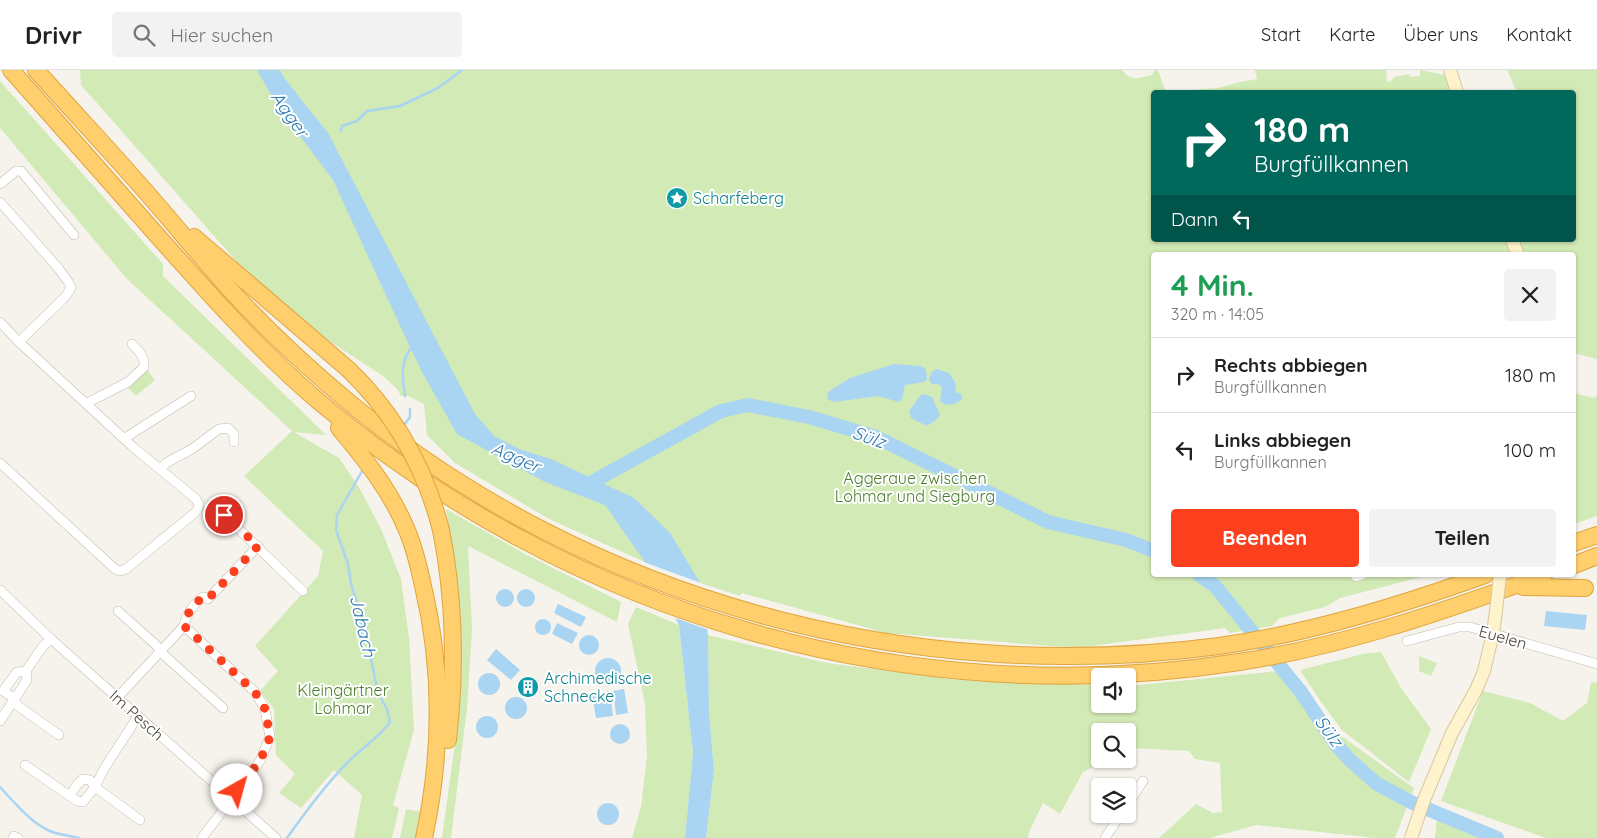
<!DOCTYPE html>
<html lang="de">
<head>
<meta charset="utf-8">
<style>
  :root { --surface:#fff; --page:#f2f2f2; --text:#222; --muted:#767676; --line:#e0e0e0; --accent:#fc3f1d }
  body { margin:0; font-family:Quicksand,sans-serif; background:var(--page); color:var(--text); height:100vh; display:flex; flex-direction:column; font-size:19px; white-space:nowrap }
  * { box-sizing:border-box; margin:0 }
  p { font-size:16px; color:var(--muted) }
  .icon { flex:none; width:28px; height:28px; fill:none; stroke:currentColor; stroke-width:2; stroke-linecap:round; stroke-linejoin:round }
  .map { position:relative; flex:1; overflow:hidden }
  .sheet { position:absolute; left:1151px; top:182px; width:425px; height:325px; display:flex; flex-direction:column; background:var(--surface); border-radius:5px; box-shadow:0 1px 4px #0004 }
  .sheet>* { flex:none }
  .top-card { position:absolute; left:1151px; top:20px; width:425px; height:152px; border-radius:5px; box-shadow:0 1px 4px #0004; background:#00695c; color:#fff; overflow:hidden }
  .tools { position:absolute; left:1091px; top:598px; display:grid; gap:10px }
  .tools a { display:grid; place-items:center; width:45px; height:45px; border-radius:5px; background:var(--surface); box-shadow:0 1px 4px #0004; font-size:25px }
  .pin { position:absolute; display:grid; place-items:center; width:42px; height:42px; color:#fff; margin:-21px; border:2px solid #fff; border-radius:50%; box-shadow:0 1px 5px #0007 }
  .me { position:absolute; width:55px; margin:-28px; rotate:38deg; stroke-linejoin:round; filter:drop-shadow(0 0 4px #0008) }
  .turn { display:flex; align-items:center; gap:18px; height:105px; padding:0 20px; font-size:22px }
  .turn .icon { width:65px; height:65px; stroke-width:2.5 }
  .turn b { display:block; font-size:35px; line-height:42px }
  .then { display:flex; align-items:center; height:48px; padding:0 20px; background:#0003; gap:10px; font-size:19px }
  .round { display:grid; place-items:center; flex:none; width:52px; height:52px; border-radius:5px; background:var(--page) }
  .head { display:flex; align-items:center; justify-content:space-between; height:85px; padding:0 20px }
  h1 { font-size:30px; font-weight:700; line-height:38px; color:#1e9e55 }
  .button { display:flex; gap:10px; margin-top:auto; padding:10px 20px }
  .button a { flex:1; height:58px; border-radius:5px; background:var(--accent); color:#fff; font-size:20px; font-weight:700; line-height:58px; text-align:center }
  .button a+a { background:var(--page); color:var(--text) }
  ul { padding:0; list-style:none }
  li { display:flex; align-items:center; gap:15px; height:75px; padding:0 20px; border-top:1px solid var(--line) }
  li div { flex:1 }
  li b { display:block; font-size:19px }
  li em { font-style:normal }
  header { display:flex; align-items:center; gap:30px; box-sizing:border-box; height:70px; padding:0 25px; background:var(--surface); border-bottom:1px solid var(--line) }
  header strong { font-size:24px }
  nav { display:flex; gap:28px; margin-inline-start:auto; font-size:18px }
  .search { width:350px; height:45px; background:var(--page); display:flex; align-items:center; gap:12px; box-sizing:border-box; padding:0 18px; border-radius:5px; color:var(--muted); font-size:19px }
  .map>svg:first-child { display:block }
</style>
</head>
<body>
<header>
<strong>Drivr</strong>
<div class="search"><svg class="icon" aria-label="search" viewBox="0 0 24 24"><circle cx="10" cy="10" r="6"/><path d="M15 15l6 6"/></svg>Hier suchen</div>
<nav><a>Start</a><a>Karte</a><a>Über uns</a><a>Kontakt</a></nav>
</header>
<div class="map">
<svg width="1597" height="768" viewBox="0 0 1597 768">
  <rect width="100%" height="100%" fill="#f6f3ec"/>
  <!-- green -->
  <g fill="#d2eab5">
    <path d="M 80,0 L 1122,0 C 1131,12 1139,8 1152,5 L 1155,0 L 1158,0 L 1166,22 L 1219,18 L 1240,12 L 1257,9 L 1255,0 L 1386,0 L 1387,12 L 1391,11 L 1394,7 L 1410,4 L 1410,7 L 1420,6 L 1420,0 L 1445,5 L 1449,21 L 1445,22 L 1154,22 L 1154,170 L 1505,170 L 1511,185 L 1154,185 L 1154,505 L 1429,505 L 1340,528 L 1325,537 L 1280,548 L 1272,556 L 1230,563 L 1225,558 L 1077,578 L 886,563 L 742,523 L 740,526 L 667,502 L 549,449 L 455,393 L 427,365 L 424,334 L 408,326 L 401,326 L 397,319 L 383,306 L 320,265 L 244,200 L 81,15 Z"/>
    <path d="M 1507,0 L 1597,0 L 1597,289 L 1574,283 L 1574,185 L 1523,185 L 1517,170 L 1574,170 L 1574,22 L 1517,22 Z"/>
    <path d="M 0,11 L 163,194 L 163,206 L 326,365 L 294,362 L 339,388 L 360,419 L 381,459 L 401,509 L 409,568 L 414,660 L 393,735 L 399,738 L 392,768 L 354,768 L 362,725 L 334,700 L 301,738 L 279,723 L 295,704 L 276,685 L 274,639 L 260,621 L 278,601 L 255,576 L 318,506 L 323,481 L 244,406 L 292,361 L 128,210 L 0,58 Z"/>
    <path d="M 147,300 L 155,310 L 136,326 L 126,316 Z"/>
    <path d="M 1574,323 L 1594,328 L 1597,325 L 1597,446 L 1574,454 Z"/>
    <path d="M 446,439 L 525,484 L 621,532 L 617,552 L 468,476 L 472,560 L 467,638 L 451,768 L 442,768 L 460,637 L 458,511 Z"/>
    <path d="M 636,537 L 679,555 L 693,683 L 685,768 L 632,768 L 641,737 L 647,686 L 645,634 L 628,554 Z"/>
    <path d="M 708,565 L 827,593 L 957,610 L 1100,615 L 1100,634 L 1128,634 L 1128,616 L 1290,600 L 1337,663 L 1414,718 L 1395,768 L 1375,768 L 1256,755 L 1210,768 L 1159,768 L 1196,734 L 1213,743 L 1222,742 L 1220,693 L 1195,689 L 1189,681 L 1133,678 L 1128,681 L 1128,661 L 1100,661 L 1100,689 L 1111,689 L 1083,702 L 1060,744 L 1043,733 L 1029,762 L 1028,768 L 706,768 L 714,700 L 709,642 Z"/>
    <path d="M 1381,582 L 1401,618 L 1431,659 L 1409,712 L 1342,660 L 1321,632 L 1300,600 L 1363,584 Z"/>
    <path d="M 1419,586 L 1437,593 L 1431,606 L 1419,601 Z"/>
    <path d="M 1591,612 L 1597,613 L 1597,768 L 1546,768 L 1441,731 L 1483,621 L 1530,633 L 1563,651 L 1587,633 Z"/>
    <path d="M 406,739 L 422,742 L 418,768 L 400,768 Z"/>
    <path d="M 1437,748 L 1494,768 L 1435,768 Z"/>
  </g>
  <!-- water -->
  <g fill="#a9d4f2">
    <path d="M 257,0 L 280,0 L 285,9 L 328,63 L 475,344 L 494,366 L 519,379 L 551,389 L 634,428 L 670,463 L 699,511 L 708,565 L 709,642 L 714,700 L 706,768 L 685,768 L 693,683 L 679,555 L 645,492 L 605,435 L 545,412 L 457,364 L 422,302 L 402,260 L 333,110 L 278,37 Z"/>
    <path d="M 894,294 L 921,296 L 926,299 L 927,309 L 924,312 L 905,315 L 902,329 L 899,332 L 878,326 L 834,332 L 827,329 L 828,322 L 850,308 Z"/>
    <path d="M 936,299 L 949,303 L 955,312 L 956,322 L 961,324 L 962,329 C 956,335 946,337 940,331 L 942,317 L 938,314 L 932,314 L 929,310 L 931,303 Z"/>
    <path d="M 924,324 L 932,327 L 940,345 L 936,350 L 927,356 L 911,348 L 909,341 L 920,326 Z"/>
    <circle cx="526" cy="528" r="9"/>
    <circle cx="505" cy="528" r="9"/>
    <path d="M 558,534 L 586,547 L 581,557 L 554,543 Z"/>
    <path d="M 1546,541 L 1587,545 L 1585,560 L 1544,556 Z"/>
    <circle cx="543" cy="557" r="8"/>
    <path d="M 557,553 L 578,563 L 572,574 L 552,564 Z"/>
    <circle cx="589" cy="575" r="10"/>
    <path d="M 496,579 L 520,600 L 511,610 L 487,590 Z"/>
    <circle cx="608" cy="601" r="13"/>
    <circle cx="489" cy="614" r="11"/>
    <path d="M 624,619 L 628,643 L 616,645 L 613,621 Z"/>
    <path d="M 610,621 L 613,646 L 596,648 L 592,624 Z"/>
    <circle cx="516" cy="638" r="11"/>
    <circle cx="487" cy="657" r="11"/>
    <circle cx="620" cy="664" r="10"/>
    <circle cx="608" cy="744" r="11"/>
  </g>
  <!-- pier -->
  <path fill="#f6f3ec" d="M 641,491 L 701,513 L 709,560 L 672,547 Z"/>
  <g fill="none" stroke-linecap="round" stroke-linejoin="round">
    <!-- stream -->
    <g stroke="#a9d4f2" stroke-width="2.5">
      <path d="M 341,61 L 342,56 L 357,51 L 367,41 L 400,36 L 438,18 L 462,0"/>
      <path d="M 405,326 C 402,308 400,289 413,276"/>
      <path d="M 404,355 L 410,347 L 410,339"/>
      <path d="M 0,717 C 15,733 33,756 55,763 C 63,765 71,766 79,768"/>
      <path d="M 287,768 C 306,741 325,715 348,692 C 361,678 379,668 390,652 L 387,639 L 378,623 L 368,574 L 361,563 L 361,544 L 351,514 L 348,494 L 336,460 L 337,445 L 362,401"/>
    </g>
    <!-- river -->
    <g stroke="#a9d4f2" stroke-width="14">
      <path d="M 585,416 L 721,341 L 748,335 L 809,347 L 876,367 L 1048,452 L 1126,470 L 1154,481"/>
      <path d="M 1199,505 L 1215,516 L 1301,622 L 1337,676 L 1351,691 L 1377,714 L 1413,733 L 1497,768"/>
    </g>
    <!-- minor casing -->
    <g stroke="#c2bbae" stroke-width="10">
      <g id="minor">
        <path d="M 0,114 L 16,101 L 21,101 L 74,165"/>
        <path d="M 0,132 L 59,199 L 69,213 L 71,218 L 65,227 L 19,272"/>
        <path d="M 0,252 L 19,272 L 133,377 L 196,429 L 199,435 L 197,441 L 126,499 L 120,501 L 115,499 L 0,393"/>
        <path d="M 87,333 L 128,312 L 144,297 C 145,287 139,281 132,274"/>
        <path d="M 125,368 L 191,326"/>
        <path d="M 161,399 L 166,393 L 192,379 L 219,359 L 228,358 L 234,364 L 234,372"/>
        <path d="M 224,445 L 303,521"/>
        <path d="M 1356,507 L 1362,505"/>
        <path d="M 0,520 L 51,569 L 276,768"/>
        <path d="M 118,541 L 156,575 L 165,586 L 223,638"/>
        <path d="M 184,556 L 255,622 L 265,639 L 270,667 L 260,691 L 202,768"/>
        <path d="M 1407,571 L 1459,557 L 1470,557 L 1597,594"/>
        <path d="M 26,601 L 43,576 L 51,569"/>
        <path d="M 118,627 L 184,556 C 187,543 192,536 203,527 L 208,529 L 258,476"/>
        <path d="M 0,651 L 27,610 L 26,601 L 17,602 L 3,621 L 14,628 L 18,636 L 59,665"/>
        <path d="M 25,695 L 77,731 L 83,732 L 95,717 L 104,699 L 138,646"/>
        <path d="M 70,726 L 76,716 L 83,709 L 90,710 L 95,717 L 140,750"/>
        <path d="M 1128,734 L 1143,711"/>
        <path d="M 13,768 L 14,766 L 18,768"/>
        <path d="M 1105,768 L 1121,744"/>
      </g>
    </g>
    <!-- secondary casing -->
    <g stroke="#d6c79b" stroke-width="14">
      <g id="secondary">
        <path d="M 1450,0 L 1457,22"/>
        <path d="M 1512,170 L 1518,185"/>
        <path d="M 1411,768 L 1424,730 L 1452,663 L 1476,620 L 1484,601 L 1493,563 L 1496,541"/>
      </g>
    </g>
    <!-- motorway casing -->
    <g stroke="#e0a43c" stroke-width="18">
      <g id="motorway">
        <path d="M 11,0 C 62,57 112,115 163,172 C 212,227 261,282 317,330 C 571,546 909,644 1239,592 C 1345,576 1444,541 1544,505"/>
        <path d="M 36,0 C 77,46 119,90 159,137 C 184,166 209,197 235,225 C 271,264 310,300 351,334 C 591,532 912,617 1219,576 C 1311,563 1398,536 1485,505"/>
        <path d="M 194,167 L 348,299"/>
        <path d="M 339,358 C 365,389 390,420 406,458 C 414,476 419,497 423,516 C 443,600 442,684 424,768"/>
        <path d="M 441,460 C 455,530 456,599 448,670"/>
        <path d="M 1574,473 L 1597,465"/>
        <path d="M 1574,495 L 1597,486"/>
        <path d="M 1523,517 L 1585,518"/>
      </g>
    </g>
    <!-- minor -->
    <use href="#minor" stroke="#fff" stroke-width="9"/>
    <!-- secondary -->
    <use href="#secondary" stroke="#fff3cd" stroke-width="12"/>
    <!-- motorway -->
    <use href="#motorway" stroke="#ffcf6e" stroke-width="16"/>
    <!-- secondary-bridge casing -->
    <g stroke="#d6c79b" stroke-width="14" stroke-linecap="butt">
      <path id="secondary-bridge" d="M 1496,541 L 1500,505"/>
    </g>
    <!-- motorway-bridge casing -->
    <g stroke="#e0a43c" stroke-width="18" stroke-linecap="butt">
      <path id="motorway-bridge" d="M 348,299 C 395,344 425,397 441,460"/>
    </g>
    <!-- secondary-bridge -->
    <use href="#secondary-bridge" stroke="#fff3cd" stroke-width="12"/>
    <!-- motorway-bridge -->
    <use href="#motorway-bridge" stroke="#ffcf6e" stroke-width="16"/>
  </g>
  <g fill="none" stroke-linecap="round" stroke-linejoin="round">
    <!-- route -->
    <path stroke="#fc3f1d" stroke-width="9" stroke-dasharray="0 16.2" d="M 224,445 L 258,476 L 208,529 L 203,527 C 192,536 187,543 184,556 L 255,622 L 265,639 L 270,667 L 260,691 L 237,720"/>
  </g>
  <!-- icons -->
  <defs>
    <g id="sight-disc" transform="scale(1.125)"><circle r="9.5" fill="#0f9aa8" stroke="#fff"/><path d="M0-6L1.8-2.2L6-1.7L2.9 1.2L3.7 5.4L0 3.3L-3.7 5.4L-2.9 1.2L-6-1.7L-1.8-2.2Z" fill="#fff"/></g>
    <g id="building-disc" transform="scale(1.125)"><circle r="9.5" fill="#0f9aa8" stroke="#fff"/><path d="M-4-6H4V6H1V3H-1V6H-4ZM-2.5-4.3h1.7v1.8h-1.7ZM.8-4.3h1.7v1.8H.8ZM-2.5-1h1.7V.8h-1.7ZM.8-1h1.7V.8H.8Z" fill="#fff"/></g>
  </defs>
  <g fill-rule="evenodd">
    <use href="#sight-disc" x="677" y="128"/>
    <use href="#building-disc" x="528" y="617"/>
  </g>
  <g text-anchor="middle" dominant-baseline="central" stroke-width="4" stroke-linejoin="round" paint-order="stroke">
    <!-- culture labels -->
    <g font-size="16" fill="#0d838f" stroke="#fff" text-anchor="start">
      <text x="693" y="128">Scharfeberg</text>
      <text x="544" y="608">Archimedische<tspan x="544" dy="18">Schnecke</tspan></text>
    </g>
    <!-- park labels -->
    <g font-size="16" fill="#4a7f2a" stroke="#fff">
      <text x="915" y="408">Aggeraue zwischen<tspan x="915" dy="18">Lohmar und Siegburg</tspan></text>
      <text x="343" y="620">Kleingärtner<tspan x="343" dy="18">Lohmar</tspan></text>
    </g>
    <!-- street labels -->
    <g font-size="16" fill="#4b4439" stroke="#fff">
      <text transform="translate(1503 567) rotate(16)">Euelen</text>
      <text transform="translate(137 645) rotate(42)">Im Pesch</text>
    </g>
    <!-- water labels -->
    <g font-size="18" font-style="italic" fill="#2e7ab2" stroke="#fff">
      <text transform="translate(290 44) rotate(55)">Agger</text>
      <text transform="translate(869 367) rotate(20)">Sülz</text>
      <text transform="translate(516 387) rotate(23)">Agger</text>
      <text transform="translate(363 556) rotate(77)">Jabach</text>
      <text transform="translate(1329 661) rotate(54)">Sülz</text>
    </g>
  </g>
</svg>
<div class="tools">
<a><svg class="icon" aria-label="sound" viewBox="0 0 24 24"><path d="M4 9h4l5-4v14l-5-4H4zM17 9q2 3 0 6"/></svg></a>
<a><svg class="icon" aria-label="search" viewBox="0 0 24 24"><circle cx="10" cy="10" r="6"/><path d="M15 15l6 6"/></svg></a>
<a><svg class="icon" aria-label="layers" viewBox="0 0 24 24"><path d="M12 4l9 5-9 5-9-5zM3 14l9 5 9-5"/></svg></a>
</div>
<div class="pin" style="left:224px;top:445px;background:#d93025"><svg class="icon" aria-label="arrive" viewBox="0 0 24 24"><path d="M6 21V4h12l-3 4 3 4H6"/></svg></div>
<svg class="me" style="left:237px;top:720px" viewBox="-20 -20 40 40"><circle r="19" fill="#fff"/><path d="M0-13L10 11 0 6-10 11z" fill="#fc3f1d"/></svg>
<div class="top-card">
<div class="turn"><svg class="icon" aria-label="right" viewBox="0 0 24 24"><path d="M7 20v-9h11M14 6l5 5-5 5"/></svg><div><b>180 m</b>Burgfüllkannen</div></div>
<div class="then">Dann<svg class="icon" aria-label="left" viewBox="0 0 24 24"><path d="M17 20v-9H6M10 6l-5 5 5 5"/></svg></div>
</div>
<section class="sheet">
<div class="head"><div><h1>4 Min.</h1><p>320 m · 14:05</p></div><a class="round"><svg class="icon" aria-label="close" viewBox="0 0 24 24"><path d="M6 6l12 12M18 6L6 18"/></svg></a></div>
<ul>
<li><svg class="icon" aria-label="right" viewBox="0 0 24 24"><path d="M7 20v-9h11M14 6l5 5-5 5"/></svg><div><b>Rechts abbiegen</b><p>Burgfüllkannen</p></div><em>180 m</em></li>
<li><svg class="icon" aria-label="left" viewBox="0 0 24 24"><path d="M17 20v-9H6M10 6l-5 5 5 5"/></svg><div><b>Links abbiegen</b><p>Burgfüllkannen</p></div><em>100 m</em></li>
</ul>
<div class="button"><a>Beenden</a><a>Teilen</a></div>
</section>
</div>
</body>
</html>
